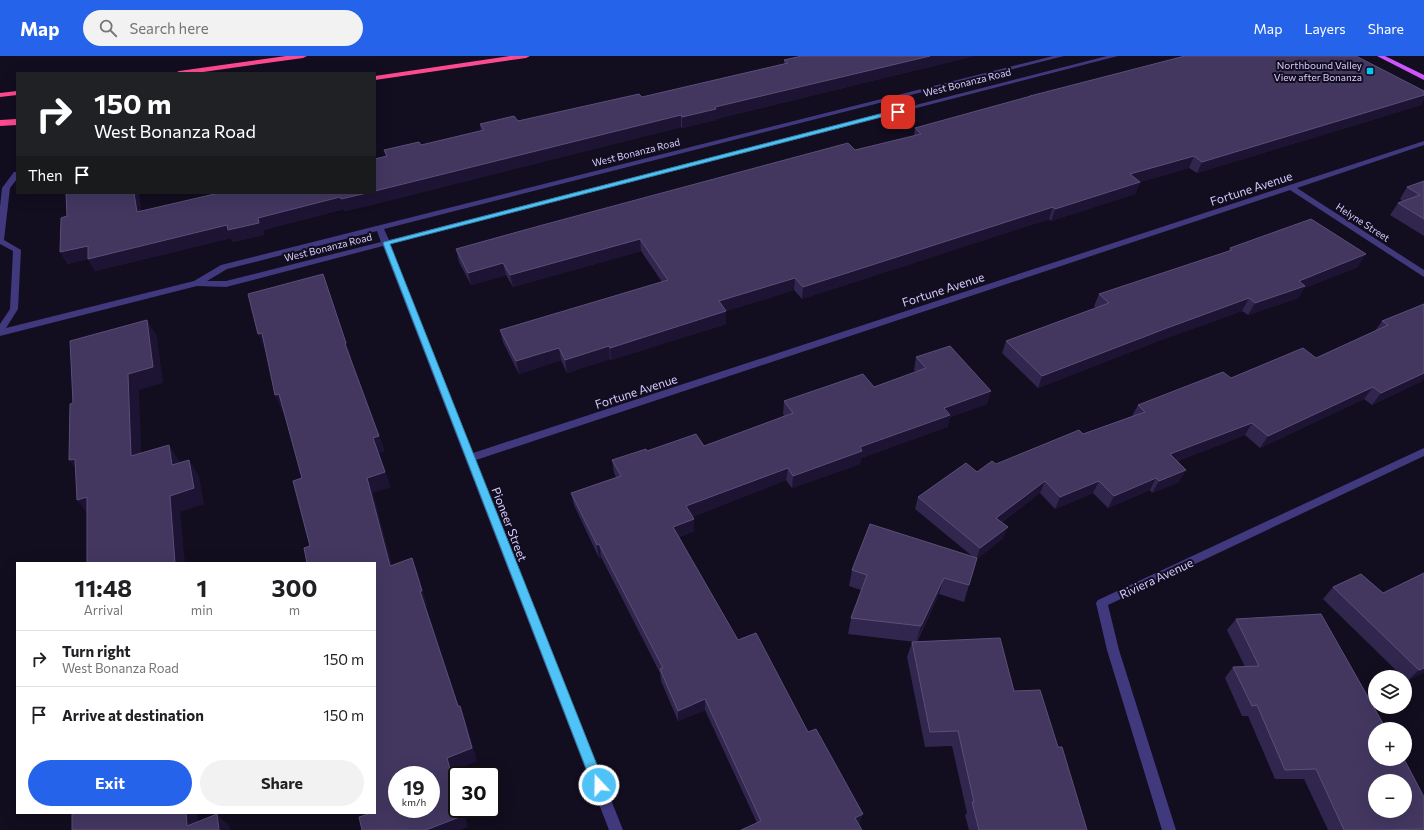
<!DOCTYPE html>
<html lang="en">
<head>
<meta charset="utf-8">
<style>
  :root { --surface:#fff; --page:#f2f2f2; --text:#202124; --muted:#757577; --line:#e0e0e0; --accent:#2563eb }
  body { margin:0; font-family:Commissioner,sans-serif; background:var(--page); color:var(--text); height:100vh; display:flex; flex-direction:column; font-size:15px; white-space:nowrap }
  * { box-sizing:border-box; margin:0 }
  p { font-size:13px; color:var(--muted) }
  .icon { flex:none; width:22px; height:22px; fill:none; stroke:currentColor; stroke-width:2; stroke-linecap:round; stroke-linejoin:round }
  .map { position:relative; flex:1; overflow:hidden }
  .details { position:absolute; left:16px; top:506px; width:360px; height:252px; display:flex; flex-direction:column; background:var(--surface); border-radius:0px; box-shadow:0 4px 16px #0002 }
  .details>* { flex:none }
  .banner { position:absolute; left:16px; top:16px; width:360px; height:122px; border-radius:0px; box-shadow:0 4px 16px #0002; background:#202124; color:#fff; overflow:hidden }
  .tools { position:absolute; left:1368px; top:614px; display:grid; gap:8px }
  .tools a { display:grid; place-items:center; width:44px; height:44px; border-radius:50%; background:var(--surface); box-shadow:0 4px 16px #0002; font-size:20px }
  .speed { position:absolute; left:388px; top:710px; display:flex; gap:8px; font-size:20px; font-weight:700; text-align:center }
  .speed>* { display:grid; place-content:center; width:52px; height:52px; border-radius:50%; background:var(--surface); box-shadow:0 4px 16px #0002; line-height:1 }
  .speed small { font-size:10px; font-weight:400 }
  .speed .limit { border:2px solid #111; border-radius:6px; background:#fff; color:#111 }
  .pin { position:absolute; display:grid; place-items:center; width:34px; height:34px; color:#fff; margin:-17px; border-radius:8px; box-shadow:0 2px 6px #0006 }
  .me { position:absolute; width:44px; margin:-22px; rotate:339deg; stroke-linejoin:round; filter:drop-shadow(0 0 3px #0008) }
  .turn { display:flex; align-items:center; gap:14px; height:84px; padding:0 12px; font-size:18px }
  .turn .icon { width:52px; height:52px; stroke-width:2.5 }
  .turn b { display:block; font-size:28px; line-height:34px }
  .then { display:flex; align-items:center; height:38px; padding:0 12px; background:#0003; gap:8px; font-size:15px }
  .eta { display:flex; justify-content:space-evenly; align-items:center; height:68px; text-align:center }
  .eta b { font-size:24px; font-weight:700; line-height:28px }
  .primary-button { display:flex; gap:8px; margin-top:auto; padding:8px 12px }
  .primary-button a { flex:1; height:46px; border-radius:24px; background:var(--accent); color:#fff; font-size:16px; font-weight:700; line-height:46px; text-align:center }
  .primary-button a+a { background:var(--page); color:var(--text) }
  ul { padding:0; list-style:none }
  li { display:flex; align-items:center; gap:12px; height:56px; padding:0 12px; border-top:1px solid var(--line) }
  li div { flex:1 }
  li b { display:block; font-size:15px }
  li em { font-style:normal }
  header { display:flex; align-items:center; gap:24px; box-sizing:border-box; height:56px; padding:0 20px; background:var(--accent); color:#fff }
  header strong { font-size:19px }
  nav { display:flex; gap:22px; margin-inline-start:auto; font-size:14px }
  .search { width:280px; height:36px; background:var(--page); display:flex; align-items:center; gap:10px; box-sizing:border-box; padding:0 14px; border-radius:22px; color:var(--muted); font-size:15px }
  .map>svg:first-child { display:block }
</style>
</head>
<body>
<header>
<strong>Map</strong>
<div class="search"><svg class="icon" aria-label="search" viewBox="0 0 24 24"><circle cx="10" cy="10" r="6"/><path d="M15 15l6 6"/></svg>Search here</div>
<nav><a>Map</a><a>Layers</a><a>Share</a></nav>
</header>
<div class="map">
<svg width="1424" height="774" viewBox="0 0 1424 774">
  <rect width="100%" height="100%" fill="#120d1f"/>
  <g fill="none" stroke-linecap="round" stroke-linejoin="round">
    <!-- minor -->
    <g fill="#41397e" fill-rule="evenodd">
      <path d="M 1053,0 L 1064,0 L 384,173 L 389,184 L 1107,0 L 1118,0 L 390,188 L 473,397 L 1424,85 L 1424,89 L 1297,132 L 1424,214 L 1424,221 L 1290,134 L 476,404 L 623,774 L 609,774 L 383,190 L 226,231 L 197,230 L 0,280 L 0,268 L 10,253 L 13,195 L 0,188 L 0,151 L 2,132 L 14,116 L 17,116 L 17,123 L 10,132 L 4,184 L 21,194 L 18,253 L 6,272 L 194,225 L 221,209 ZM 377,175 L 381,186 L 226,225 L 207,225 L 227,213 Z"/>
      <path d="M 1424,392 L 1424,400 L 1108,549 L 1119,594 L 1176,774 L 1162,774 L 1107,594 L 1096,547 L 1098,544 Z"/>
    </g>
    <!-- major -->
    <path fill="#cc56fc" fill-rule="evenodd" d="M 1377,0 L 1385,0 L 1424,19 L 1424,24 Z"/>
    <!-- highway -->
    <g fill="#fc4a90" fill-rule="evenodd">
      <path d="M 286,0 L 307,0 L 303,2 L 196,17 L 175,17 L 179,15 Z"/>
      <path d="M 510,0 L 530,0 L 526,2 L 375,24 L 375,20 Z"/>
      <path d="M 17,35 L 17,39 L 0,41 L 0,37 Z"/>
      <path d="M 17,63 L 17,69 L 0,70 L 0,64 Z"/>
    </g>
  </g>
  <!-- wall -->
  <g fill="#31264d">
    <path d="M 802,0 L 974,0 L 716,63 L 716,64 L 682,72 L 681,71 L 375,148 L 345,155 L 344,153 L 263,174 L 264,179 L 233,186 L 231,182 L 95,215 L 88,203 L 67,208 L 67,160 L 141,155 L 386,100 L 384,94 L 421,89 L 481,75 L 480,68 L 518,65 L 642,41 L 784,8 L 784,4 Z"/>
    <path d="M 1030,40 L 1421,49 L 1197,117 L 1189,112 L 1140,126 L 1135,138 L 1051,165 L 1049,163 L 802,243 L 794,234 L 726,255 L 726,268 L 611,304 L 610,303 L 567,317 L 561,304 L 519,318 L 503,286 L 500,274 L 662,226 L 641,195 L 513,231 L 506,219 L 471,229 L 459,206 L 456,193 L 914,80 L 915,72 L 1029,41 Z"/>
    <path d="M 1424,125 L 1424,180 L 1390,159 L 1398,147 L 1402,145 L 1400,143 L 1407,131 Z"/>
    <path d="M 1230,192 L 1358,211 L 1304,232 L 1298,242 L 1248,259 L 1242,255 L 1161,284 L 1038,332 L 1002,297 L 1006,285 L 1096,252 L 1094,250 L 1099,238 L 1228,196 Z"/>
    <path d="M 1424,248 L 1422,325 L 1372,349 L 1364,343 L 1260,392 L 1245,379 L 1177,405 L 1179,426 L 1152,437 L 1150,434 L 1108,452 L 1093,437 L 1055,453 L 1040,437 L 1002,466 L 1003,482 L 977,503 L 969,529 L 964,546 L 939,538 L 917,586 L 1014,635 L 1058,691 L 1087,774 L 969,774 L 965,759 L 967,757 L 952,690 L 925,691 L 907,601 L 912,586 L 915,586 L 848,578 L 851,562 L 861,534 L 849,530 L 852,514 L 972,500 L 915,453 L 918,441 L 996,408 L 1083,378 L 1132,360 L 1138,349 L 1231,322 L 1316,302 L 1375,275 L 1382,265 Z"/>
    <path d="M 916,301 L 987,348 L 950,361 L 947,371 L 861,402 L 860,408 L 792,432 L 786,424 L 692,461 L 694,463 L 694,475 L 679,481 L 738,584 L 808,676 L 860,768 L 757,767 L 705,654 L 678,665 L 661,625 L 660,617 L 601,501 L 599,502 L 574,449 L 571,437 L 616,421 L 614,417 L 612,404 L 647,395 L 704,390 L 784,360 L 783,358 L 784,345 L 874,331 L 916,316 L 914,314 Z"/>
    <path d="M 1333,531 L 1424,616 L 1407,625 L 1405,623 L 1405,621 L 1403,621 L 1323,543 Z"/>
    <path d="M 1236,563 L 1424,741 L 1424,774 L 1328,774 L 1304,723 L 1275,723 L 1248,660 L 1242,660 L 1225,622 L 1233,611 L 1245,611 L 1227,574 Z"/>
  </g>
  <!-- shaded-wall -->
  <g fill="#1d1433">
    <path d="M 930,0 L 974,0 L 716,63 L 716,64 L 682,72 L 682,61 L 715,51 Z"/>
    <path d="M 1424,39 L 1424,44 L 1421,49 L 1197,117 L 1202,106 Z"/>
    <path d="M 681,59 L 681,71 L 375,148 L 345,155 L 344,153 L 263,174 L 264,179 L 233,186 L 231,182 L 95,215 L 88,203 L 67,208 L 60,196 L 88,190 L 258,162 L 340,141 L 367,137 L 375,137 L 375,135 Z"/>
    <path d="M 1194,100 L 1189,112 L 1140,126 L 1135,138 L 1051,165 L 1055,153 L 1130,118 Z"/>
    <path d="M 134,137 L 139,137 L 143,168 L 137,156 Z"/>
    <path d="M 1053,151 L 1049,163 L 802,243 L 803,231 Z"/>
    <path d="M 640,183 L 641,195 L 513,231 L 510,219 Z"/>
    <path d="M 1366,198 L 1358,211 L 1304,232 L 1298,242 L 1248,259 L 1255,247 L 1299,225 Z"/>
    <path d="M 503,207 L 506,219 L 471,229 L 468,217 Z"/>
    <path d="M 323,218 L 352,303 L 351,303 L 385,395 L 379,397 L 391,431 L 373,437 L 396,524 L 390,510 L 367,422 L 373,382 L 345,288 Z"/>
    <path d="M 795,222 L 794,234 L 719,257 L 719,245 Z"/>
    <path d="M 1249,242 L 1242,255 L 1161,284 L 1038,332 L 1042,320 L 1167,272 Z"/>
    <path d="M 726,255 L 726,268 L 611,304 L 610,292 Z"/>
    <path d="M 147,264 L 157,280 L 163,327 L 139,334 L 142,416 L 131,400 L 128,318 Z"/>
    <path d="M 262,277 L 270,292 L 265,293 L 258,278 Z"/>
    <path d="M 609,290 L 610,303 L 567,317 L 565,304 Z"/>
    <path d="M 559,292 L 561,304 L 519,318 L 516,305 Z"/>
    <path d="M 1424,309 L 1424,323 L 1422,325 L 1372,349 L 1381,337 Z"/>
    <path d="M 1373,331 L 1364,343 L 1260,392 L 1268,380 Z"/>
    <path d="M 991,335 L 987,348 L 950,361 L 947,371 L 861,402 L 860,408 L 792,432 L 793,420 L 860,391 L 944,352 Z"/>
    <path d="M 279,338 L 286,354 L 282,355 L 275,339 Z"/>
    <path d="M 1252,367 L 1245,379 L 1163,410 L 1170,398 Z"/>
    <path d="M 169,389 L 179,405 L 183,425 L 172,409 Z"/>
    <path d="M 75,403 L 81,420 L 69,404 Z"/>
    <path d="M 189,404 L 199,420 L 204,448 L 180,456 L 185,507 L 175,507 L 170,440 Z"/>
    <path d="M 788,412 L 786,424 L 687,463 L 686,450 Z"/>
    <path d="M 1186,414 L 1179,426 L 1152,437 L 1159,425 Z"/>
    <path d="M 1156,422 L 1150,434 L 1108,452 L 1114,440 Z"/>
    <path d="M 1045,425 L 1040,437 L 992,473 L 996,462 Z"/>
    <path d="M 1099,425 L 1093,437 L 1055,453 L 1060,441 Z"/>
    <path d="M 87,441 L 89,460 L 77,444 Z"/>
    <path d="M 694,463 L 694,475 L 673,483 L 673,471 Z"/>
    <path d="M 1008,471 L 1003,482 L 976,504 L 980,492 Z"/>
    <path d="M 599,488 L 601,501 L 599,502 L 597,489 Z"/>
    <path d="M 412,502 L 418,517 L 427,549 L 426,550 L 463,663 L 458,650 L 420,535 Z"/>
    <path d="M 944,522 L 939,538 L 916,586 L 921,570 Z"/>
    <path d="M 1424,612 L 1424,616 L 1407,625 L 1419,614 Z"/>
    <path d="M 705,643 L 705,654 L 678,665 L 678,655 Z"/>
    <path d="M 460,650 L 465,663 L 477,705 L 453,715 L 457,729 L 457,740 L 447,702 Z"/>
    <path d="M 460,753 L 463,753 L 468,771 L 461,774 L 426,774 Z"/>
    <path d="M 186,757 L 197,757 L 199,774 L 187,770 Z"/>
    <path d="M 217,758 L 229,770 L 230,774 L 219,774 Z"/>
    <path d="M 863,758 L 860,768 L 853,772 L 855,762 Z"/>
  </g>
  <!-- building -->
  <g fill="#433760" stroke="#5a4f79" fill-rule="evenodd">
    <path d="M 802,0 L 930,0 L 715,51 L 716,53 L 682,61 L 681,59 L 375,135 L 375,103 L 387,100 L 384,94 L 419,86 L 421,89 L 484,74 L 480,68 L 514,60 L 518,65 L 639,38 L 642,41 L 788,7 L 784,4 Z"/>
    <path d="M 1185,0 L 1356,0 L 1424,35 L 1424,39 L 1202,106 L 1194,100 L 1130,118 L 1140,126 L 1055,153 L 1053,151 L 803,231 L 795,222 L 719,245 L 726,255 L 610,292 L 609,290 L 565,304 L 559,292 L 516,305 L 500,274 L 668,224 L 640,183 L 510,219 L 503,207 L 468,217 L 456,193 L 539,170 L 848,87 L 855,94 L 921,78 L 915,72 L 1031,40 L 1030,40 Z"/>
    <path d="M 1424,125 L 1424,163 L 1398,147 L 1420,139 L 1407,131 Z"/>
    <path d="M 66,137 L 134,137 L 137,156 L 219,137 L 367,137 L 341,143 L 340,141 L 258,162 L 259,167 L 228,174 L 227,169 L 88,203 L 88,190 L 60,196 L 61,162 L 67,160 Z"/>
    <path d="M 1311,163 L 1366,198 L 1299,225 L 1305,230 L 1255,247 L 1249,242 L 1167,272 L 1042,320 L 1006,285 L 1109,247 L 1099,238 L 1232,194 L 1230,192 Z"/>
    <path d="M 323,218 L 346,287 L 345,288 L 379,380 L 373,382 L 385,416 L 367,422 L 390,510 L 412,502 L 422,535 L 420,535 L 458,650 L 460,650 L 472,692 L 447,702 L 457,740 L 457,753 L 460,753 L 462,760 L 426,774 L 362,774 L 359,761 L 371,757 L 375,757 L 375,507 L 307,507 L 304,492 L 310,490 L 293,425 L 302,422 L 279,338 L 275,339 L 262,277 L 258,278 L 248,238 ZM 397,719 L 431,719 L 431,753 L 397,753 Z"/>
    <path d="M 1424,248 L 1424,317 L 1381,337 L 1373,331 L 1268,380 L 1252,367 L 1170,398 L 1186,414 L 1159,425 L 1156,422 L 1114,440 L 1099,425 L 1060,441 L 1045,425 L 996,462 L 1008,471 L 980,492 L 918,441 L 966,407 L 977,416 L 992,405 L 996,408 L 1079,374 L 1083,378 L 1145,356 L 1138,349 L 1223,316 L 1231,322 L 1303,292 L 1316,302 L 1388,269 L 1382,265 Z"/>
    <path d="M 147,264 L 153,311 L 128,318 L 131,400 L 169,389 L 172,409 L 189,404 L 194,432 L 170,440 L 175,507 L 87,507 L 87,441 L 77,444 L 75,403 L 69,404 L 70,348 L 73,347 L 70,285 Z"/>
    <path d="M 950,290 L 991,335 L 944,352 L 950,359 L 860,391 L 862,395 L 793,420 L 788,412 L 686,450 L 694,463 L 673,471 L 738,584 L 756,577 L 808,676 L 816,673 L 863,758 L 855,762 L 862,774 L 741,774 L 761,765 L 705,643 L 678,655 L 660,613 L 663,612 L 599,488 L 597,489 L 571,437 L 621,420 L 612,404 L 646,393 L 647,395 L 696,378 L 704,390 L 793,357 L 784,345 L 863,318 L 874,331 L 926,312 L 916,301 Z"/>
    <path d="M 870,468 L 977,502 L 969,529 L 944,522 L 921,570 L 851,562 L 867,519 L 852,514 Z"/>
    <path d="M 1424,517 L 1424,612 L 1419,614 L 1333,531 L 1361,518 L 1383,537 Z"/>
    <path d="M 1321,558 L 1385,671 L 1387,671 L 1389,673 L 1375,673 L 1375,703 L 1404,703 L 1424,741 L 1424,773 L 1379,774 L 1344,774 L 1316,713 L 1285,714 L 1257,649 L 1252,650 L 1233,611 L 1259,610 L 1236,563 ZM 1375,725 L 1405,725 L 1405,755 L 1375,755 Z"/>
    <path d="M 1000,582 L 1014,635 L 1040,634 L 1058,691 L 1062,691 L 1087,774 L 979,774 L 972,746 L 974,746 L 958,675 L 930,676 L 912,586 Z"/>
    <path d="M 72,757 L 186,757 L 187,770 L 217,758 L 219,774 L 72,774 Z"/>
  </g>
  <!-- route -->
  <path fill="#4fc3f7" stroke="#337fa1" d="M 895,54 L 901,56 L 390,188 L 605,729 L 603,733 L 599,735 L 594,733 L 383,187 L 384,186 Z"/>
  <!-- markers -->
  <rect fill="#05c6f2" stroke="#120d1f" stroke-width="1.5" x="1366" y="11" width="8" height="8" rx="2"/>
  <g text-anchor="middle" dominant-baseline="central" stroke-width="4" stroke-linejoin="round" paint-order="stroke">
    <!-- far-poi labels -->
    <g font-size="10" fill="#d6ccfe" stroke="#120d1f" text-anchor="end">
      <text x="1362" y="9">Northbound Valley<tspan x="1362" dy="12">View after Bonanza</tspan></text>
    </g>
    <!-- far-street labels -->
    <g font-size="10" fill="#d6ccfe" stroke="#120d1f">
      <text transform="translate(967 26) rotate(-14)">West Bonanza Road</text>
      <text transform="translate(636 96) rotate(-14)">West Bonanza Road</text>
      <text transform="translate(1363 166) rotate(33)">Helyne Street</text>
      <text transform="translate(328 191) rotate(-14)">West Bonanza Road</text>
    </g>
    <!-- street labels -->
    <g font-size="12" fill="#d6ccfe" stroke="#120d1f">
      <text transform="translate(1251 132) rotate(-18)">Fortune Avenue</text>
      <text transform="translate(943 233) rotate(-18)">Fortune Avenue</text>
      <text transform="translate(636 335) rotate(-18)">Fortune Avenue</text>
      <text transform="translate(510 468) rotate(69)">Pioneer Street</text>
      <text transform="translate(1156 522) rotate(-25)">Riviera Avenue</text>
    </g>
  </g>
</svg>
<div class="tools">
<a><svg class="icon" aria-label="layers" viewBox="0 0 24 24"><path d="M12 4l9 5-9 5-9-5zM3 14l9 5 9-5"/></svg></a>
<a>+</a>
<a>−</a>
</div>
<div class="speed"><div>19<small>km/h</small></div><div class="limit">30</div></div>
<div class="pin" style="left:898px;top:56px;background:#d93025"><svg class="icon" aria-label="arrive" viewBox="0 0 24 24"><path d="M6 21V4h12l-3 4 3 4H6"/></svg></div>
<svg class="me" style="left:599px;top:729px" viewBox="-20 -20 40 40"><circle r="17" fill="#4fc3f7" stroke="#fff" stroke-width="3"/><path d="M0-11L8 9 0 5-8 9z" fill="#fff"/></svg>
<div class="banner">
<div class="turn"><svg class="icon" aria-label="right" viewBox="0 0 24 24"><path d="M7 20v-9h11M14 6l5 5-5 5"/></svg><div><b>150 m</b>West Bonanza Road</div></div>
<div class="then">Then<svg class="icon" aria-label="arrive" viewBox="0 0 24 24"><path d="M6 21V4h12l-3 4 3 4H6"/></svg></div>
</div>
<section class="details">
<div class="eta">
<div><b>11:48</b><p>Arrival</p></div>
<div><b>1</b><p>min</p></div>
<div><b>300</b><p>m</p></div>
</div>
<ul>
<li><svg class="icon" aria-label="right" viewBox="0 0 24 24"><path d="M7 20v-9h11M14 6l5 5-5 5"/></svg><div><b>Turn right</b><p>West Bonanza Road</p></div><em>150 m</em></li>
<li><svg class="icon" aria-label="arrive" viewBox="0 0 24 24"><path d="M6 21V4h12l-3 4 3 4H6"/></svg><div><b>Arrive at destination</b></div><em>150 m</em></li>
</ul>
<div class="primary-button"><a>Exit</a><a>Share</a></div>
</section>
</div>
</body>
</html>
